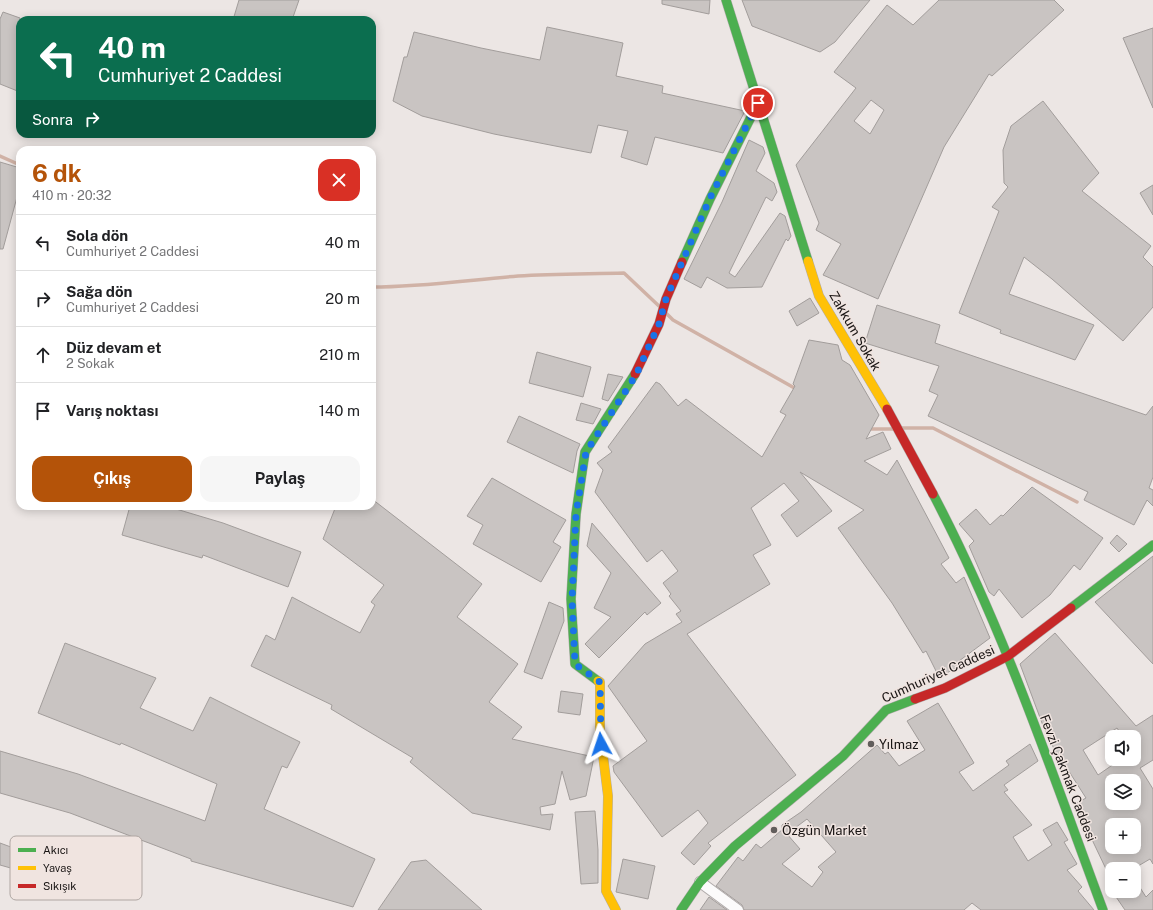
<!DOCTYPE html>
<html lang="tr">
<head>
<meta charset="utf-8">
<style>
  :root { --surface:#fff; --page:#f6f6f6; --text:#202124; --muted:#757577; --line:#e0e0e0; --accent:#b45309 }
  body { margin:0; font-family:"Public Sans",sans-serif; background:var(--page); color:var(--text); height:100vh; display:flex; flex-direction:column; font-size:15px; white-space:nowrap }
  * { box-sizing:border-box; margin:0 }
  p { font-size:13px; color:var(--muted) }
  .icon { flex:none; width:22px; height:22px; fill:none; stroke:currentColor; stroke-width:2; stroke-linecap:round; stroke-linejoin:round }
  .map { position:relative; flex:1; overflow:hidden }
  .sheet { position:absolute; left:16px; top:146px; width:360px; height:364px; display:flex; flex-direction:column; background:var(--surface); border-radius:12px; box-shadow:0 2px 10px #0003 }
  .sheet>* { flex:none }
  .banner { position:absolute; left:16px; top:16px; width:360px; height:122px; border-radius:12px; box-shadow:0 2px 10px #0003; background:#0b6e4f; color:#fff; overflow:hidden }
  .controls { position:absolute; left:1105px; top:730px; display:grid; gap:8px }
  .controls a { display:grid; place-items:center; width:36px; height:36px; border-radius:8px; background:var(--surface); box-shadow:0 2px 10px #0003; font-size:20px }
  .pin { position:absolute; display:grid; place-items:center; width:34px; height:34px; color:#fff; margin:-17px; border:2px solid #fff; border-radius:50%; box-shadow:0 1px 4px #0007 }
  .me { position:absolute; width:44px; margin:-22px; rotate:355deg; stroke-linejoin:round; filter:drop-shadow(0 0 3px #0008) }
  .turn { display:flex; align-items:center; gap:14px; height:84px; padding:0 16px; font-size:18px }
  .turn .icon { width:52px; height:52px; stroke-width:2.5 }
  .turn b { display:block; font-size:28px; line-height:34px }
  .then { display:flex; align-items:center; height:38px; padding:0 16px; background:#0003; gap:8px; font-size:15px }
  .round { display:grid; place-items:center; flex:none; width:42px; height:42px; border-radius:12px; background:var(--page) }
  .headline { display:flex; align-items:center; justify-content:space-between; height:68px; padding:0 16px }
  h1 { font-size:24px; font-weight:700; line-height:30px; color:var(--accent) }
  .action { display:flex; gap:8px; margin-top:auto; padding:8px 16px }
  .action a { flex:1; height:46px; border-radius:12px; background:var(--accent); color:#fff; font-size:16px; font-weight:700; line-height:46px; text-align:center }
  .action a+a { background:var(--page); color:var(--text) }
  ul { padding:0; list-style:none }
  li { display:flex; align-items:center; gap:12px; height:56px; padding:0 16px; border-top:1px solid var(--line) }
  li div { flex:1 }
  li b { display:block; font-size:15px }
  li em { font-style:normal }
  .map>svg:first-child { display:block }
</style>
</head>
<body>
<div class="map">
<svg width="1153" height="910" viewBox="0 0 1153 910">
  <rect width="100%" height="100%" fill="#ece6e4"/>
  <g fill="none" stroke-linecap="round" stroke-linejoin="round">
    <!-- stream -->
    <g stroke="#d0b2a6" stroke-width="3.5">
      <path d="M 0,156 L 20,165"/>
      <path d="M 372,287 C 421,287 469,280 518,276 C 553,274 589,274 624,273 L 660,307"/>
      <path d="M 666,313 L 673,320 L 798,390"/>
      <path d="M 902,428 L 933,428 L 1077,502"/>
      <path d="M 868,429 L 894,429"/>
    </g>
  </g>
  <!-- building -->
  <g fill="#c9c4c2" stroke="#a29d9b" fill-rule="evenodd">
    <path d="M 239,0 L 299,0 L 292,20 L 233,20 Z"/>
    <path d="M 662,0 L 710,0 L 709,14 L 662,4 Z"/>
    <path d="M 742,0 L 870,0 L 835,42 L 820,52 L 752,26 Z"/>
    <path d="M 939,0 L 1054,0 L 1064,10 L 992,76 L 989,74 L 944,147 L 878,299 L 823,275 L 841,244 L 816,230 L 819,223 L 796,165 L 856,88 L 834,72 L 887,5 L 913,25 ZM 871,100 L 884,110 L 870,134 L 854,121 Z"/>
    <path d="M 3,12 L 20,18 L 20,92 L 0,84 L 0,19 Z"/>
    <path d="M 547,27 L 623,43 L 616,76 L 663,86 L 662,93 L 745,111 L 723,153 L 655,137 L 647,165 L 621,157 L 628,131 L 598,125 L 591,153 L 494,134 L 422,116 L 393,101 L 404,57 L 407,57 L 414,32 L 481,48 L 540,60 Z"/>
    <path d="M 1153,28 L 1153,108 L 1123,38 Z"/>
    <path d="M 1043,101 L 1099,173 L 1082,191 L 1151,246 L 1143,257 L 1153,267 L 1153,307 L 1123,341 L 1052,279 L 1024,257 L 1009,294 L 1094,325 L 1075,360 L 1000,333 L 1001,330 L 959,313 L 999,211 L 992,207 L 1008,187 L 1004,183 L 1003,150 L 1011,126 Z"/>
    <path d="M 749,140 L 763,147 L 765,153 L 756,171 L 774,183 L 777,192 L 772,201 L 766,197 L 729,273 L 735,277 L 780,213 L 785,216 L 791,236 L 788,241 L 786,239 L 762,287 L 727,288 L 707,277 L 701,288 L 684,279 L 722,202 Z"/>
    <path d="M 0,162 L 20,168 L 20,186 L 3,249 L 0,249 Z"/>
    <path d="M 1153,185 L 1153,215 L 1140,193 Z"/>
    <path d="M 810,298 L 819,313 L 797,326 L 789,311 Z"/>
    <path d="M 877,305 L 940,325 L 935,343 L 1146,415 L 1153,406 L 1153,477 L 1149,488 L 1153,490 L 1153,506 L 1147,500 L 1134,525 L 1084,500 L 1088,492 L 928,416 L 938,395 L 929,391 L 939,366 L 865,343 Z"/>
    <path d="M 809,340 L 838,345 L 842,360 L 850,365 L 879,415 L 866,439 L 883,432 L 891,449 L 864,461 L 887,475 L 897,460 L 949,558 L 941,564 L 956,583 L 964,577 L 990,638 L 959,661 L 962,665 L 939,677 L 926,651 L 923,653 L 892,603 L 838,528 L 864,510 L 800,472 L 832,511 L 797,537 L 781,515 L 799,501 L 784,483 L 751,508 L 771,545 L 753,555 L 770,584 L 687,634 L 796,775 L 708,843 L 711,846 L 694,865 L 681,853 L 708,823 L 698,810 L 662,837 L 614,772 L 613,766 L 647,741 L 608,686 L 645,644 L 682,622 L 676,614 L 681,611 L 669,596 L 671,594 L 663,583 L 678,571 L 662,550 L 647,562 L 595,492 L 603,470 L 597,463 L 612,452 L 608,447 L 656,382 L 660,384 L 678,406 L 686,399 L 762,457 L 786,415 L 780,412 L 795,386 L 793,384 Z"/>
    <path d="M 537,352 L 591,367 L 583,397 L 529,383 Z"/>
    <path d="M 608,374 L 623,377 L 608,401 L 602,399 Z"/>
    <path d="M 581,403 L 601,409 L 593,424 L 576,420 Z"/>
    <path d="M 519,416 L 580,444 L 577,451 L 573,473 L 507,442 Z"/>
    <path d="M 492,478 L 566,520 L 553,542 L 561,547 L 541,582 L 473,544 L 483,525 L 467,516 Z"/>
    <path d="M 1032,487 L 1103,538 L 1080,570 L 1074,565 L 1050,595 L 1022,618 L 999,589 L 994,596 L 989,592 L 969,546 L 974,541 L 959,524 L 976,509 L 990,525 L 1001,515 L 1003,516 Z"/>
    <path d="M 372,499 L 482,584 L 457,617 L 518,664 L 489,702 L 522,727 L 512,739 L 594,757 L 586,796 L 570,800 L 562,771 L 555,804 L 540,807 L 541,815 L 553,814 L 550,830 L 472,813 L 410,762 L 413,758 L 331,709 L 332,705 L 251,666 L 266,635 L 275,640 L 292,597 L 360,633 L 375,605 L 371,602 L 384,585 L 323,539 L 336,506 L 372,506 Z"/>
    <path d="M 130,506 L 166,506 L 223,523 L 301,552 L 288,587 L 203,555 L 202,558 L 122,535 Z"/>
    <path d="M 592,523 L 661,603 L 647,615 L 645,612 L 599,658 L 585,644 L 611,617 L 594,608 L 611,573 L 587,546 Z"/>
    <path d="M 1117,535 L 1127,544 L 1119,552 L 1110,543 Z"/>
    <path d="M 1153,556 L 1153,664 L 1095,602 Z"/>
    <path d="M 549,602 L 563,608 L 564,621 L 542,679 L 524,672 Z"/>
    <path d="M 1055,633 L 1136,726 L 1153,715 L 1153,760 L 1140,768 L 1153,789 L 1153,864 L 1150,859 L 1133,869 L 1106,869 L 1075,804 L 1086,798 L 1063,762 L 1061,764 L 1042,723 L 1020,664 ZM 1117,728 L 1123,737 L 1134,737 L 1134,759 L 1121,759 L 1098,775 L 1083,750 ZM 1112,781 L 1134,781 L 1134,803 L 1112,803 ZM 1112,825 L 1134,825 L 1134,836 L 1141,847 L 1112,847 Z"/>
    <path d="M 65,643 L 156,678 L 140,708 L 193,731 L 210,697 L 300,742 L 287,768 L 282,766 L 264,809 L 375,859 L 353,907 L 191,861 L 191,859 L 70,813 L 0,793 L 0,751 L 78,774 L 205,821 L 217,784 L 121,743 L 120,745 L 38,713 Z"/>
    <path d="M 561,691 L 583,694 L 580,715 L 558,712 Z"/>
    <path d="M 938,703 L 974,763 L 959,772 L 973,791 L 1009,765 L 1006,761 L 1030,744 L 1038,761 L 1004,785 L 1008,790 L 1004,792 L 1032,825 L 1013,837 L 1028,861 L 1052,845 L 1043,830 L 1057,822 L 1068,840 L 1064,842 L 1077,864 L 1067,870 L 1082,887 L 1078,891 L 1094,910 L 981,910 L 972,903 L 964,910 L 744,910 L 742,905 L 716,886 L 738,857 L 743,861 L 756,844 L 761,848 L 783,829 L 787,834 L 782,828 L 782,825 L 801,812 L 877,745 L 885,754 L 888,752 L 899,766 L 925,750 L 907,721 ZM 807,819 L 836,852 L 818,867 L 823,872 L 812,887 L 782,864 L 800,849 L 787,834 Z"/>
    <path d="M 595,811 L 598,850 L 598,883 L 581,884 L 575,812 Z"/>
    <path d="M 0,843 L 76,871 L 71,885 L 0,865 Z"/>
    <path d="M 623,859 L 655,866 L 648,899 L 616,892 Z"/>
    <path d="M 426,860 L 482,910 L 378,910 L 411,862 Z"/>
    <path d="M 1134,878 L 1146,897 L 1153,890 L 1153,910 L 1125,910 L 1112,891 L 1134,891 Z"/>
    <path d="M 709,897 L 727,910 L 700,910 Z"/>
  </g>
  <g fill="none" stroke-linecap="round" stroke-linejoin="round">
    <!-- street casing -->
    <g stroke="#b1acab" stroke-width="12">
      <path id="street" d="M 700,882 L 738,910"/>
    </g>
    <!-- fast casing -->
    <g stroke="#b1acab" stroke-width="10">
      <g id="fast">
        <path d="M 726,0 L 808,261"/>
        <path d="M 682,262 L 710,199 L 758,103"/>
        <path d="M 933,494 C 1003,627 1051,770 1103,910"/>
        <path d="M 1071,608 L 1153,545"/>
        <path d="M 598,681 L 575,664 L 571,599 L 576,514 L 585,452 L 635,374"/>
        <path d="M 681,910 L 700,882 L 735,846 L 843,756 L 886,710 L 915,699"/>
      </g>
    </g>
    <!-- slow casing -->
    <g stroke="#b1acab" stroke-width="10">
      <g id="slow">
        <path d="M 808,261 L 819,296 L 887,409"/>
        <path d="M 598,681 L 600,682 L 600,731 L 608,796 L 606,891 L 616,910"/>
      </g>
    </g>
    <!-- jam casing -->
    <g stroke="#b1acab" stroke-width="10">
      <g id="jam">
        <path d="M 635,374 L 659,324 L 666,299 L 682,262"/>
        <path d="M 887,409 L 933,494"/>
        <path d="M 915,699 L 945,688 L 1008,656 L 1071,608"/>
      </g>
    </g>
    <!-- street -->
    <use href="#street" stroke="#fcfbfb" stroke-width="10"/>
    <!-- fast -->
    <use href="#fast" stroke="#4caf50" stroke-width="9"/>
    <!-- slow -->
    <use href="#slow" stroke="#ffc107" stroke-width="9"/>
    <!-- jam -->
    <use href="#jam" stroke="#c62828" stroke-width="9"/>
  </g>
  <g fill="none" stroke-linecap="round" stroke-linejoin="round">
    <!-- route -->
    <path stroke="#1a73e8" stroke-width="7" stroke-dasharray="0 12.6" d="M 601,744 L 600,682 L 575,664 L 572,600 L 576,514 L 586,452 L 636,375 L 659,324 L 666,299 L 710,198 L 758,103"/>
  </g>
  <!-- markers -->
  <g fill="#625e5c" stroke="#f0e4e0" stroke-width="1.5">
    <circle cx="871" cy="744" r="4"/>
    <circle cx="774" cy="830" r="4"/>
  </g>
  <g text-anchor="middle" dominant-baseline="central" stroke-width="3" stroke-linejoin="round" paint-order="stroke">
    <!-- street labels -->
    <g font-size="13" fill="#181413" stroke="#f0e4e0">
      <text transform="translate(855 331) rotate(60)">Zakkum Sokak</text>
      <text transform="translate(938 674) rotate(-24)">Cumhuriyet Caddesi</text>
      <text transform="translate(1068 778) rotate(69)">Fevzi Çakmak Caddesi</text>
    </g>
    <!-- poi labels -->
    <g font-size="13" fill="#181413" stroke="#f0e4e0" text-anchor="start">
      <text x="879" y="744">Yılmaz</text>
      <text x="782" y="830">Özgün Market</text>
    </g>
  </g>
  <!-- legend -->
  <rect x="10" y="836" width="132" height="64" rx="6" fill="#f0e4e0" stroke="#afa6a2" stroke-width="1"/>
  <rect x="18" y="848" width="18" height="4" fill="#4caf50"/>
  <rect x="18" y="866" width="18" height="4" fill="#ffc107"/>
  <rect x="18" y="884" width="18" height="4" fill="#c62828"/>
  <g font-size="11" fill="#181413">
    <text x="43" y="854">Akıcı</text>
    <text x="43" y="872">Yavaş</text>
    <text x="43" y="890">Sıkışık</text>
  </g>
</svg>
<div class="controls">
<a><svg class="icon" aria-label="sound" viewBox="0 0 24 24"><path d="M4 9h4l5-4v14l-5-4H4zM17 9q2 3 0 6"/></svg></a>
<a><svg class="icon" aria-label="layers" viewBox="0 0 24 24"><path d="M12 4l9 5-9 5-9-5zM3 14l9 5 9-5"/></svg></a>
<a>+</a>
<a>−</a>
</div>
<div class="pin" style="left:758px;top:103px;background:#d93025"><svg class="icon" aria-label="arrive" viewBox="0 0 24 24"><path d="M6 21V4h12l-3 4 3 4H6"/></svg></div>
<svg class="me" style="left:601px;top:744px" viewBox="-20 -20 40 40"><path d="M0-17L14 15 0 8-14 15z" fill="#1a73e8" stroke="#fff" stroke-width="4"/></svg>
<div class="banner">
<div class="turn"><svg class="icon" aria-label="left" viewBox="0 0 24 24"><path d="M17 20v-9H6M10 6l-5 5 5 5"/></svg><div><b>40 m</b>Cumhuriyet 2 Caddesi</div></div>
<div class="then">Sonra<svg class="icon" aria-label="right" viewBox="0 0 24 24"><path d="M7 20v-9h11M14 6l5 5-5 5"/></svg></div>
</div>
<section class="sheet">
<div class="headline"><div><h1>6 dk</h1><p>410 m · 20:32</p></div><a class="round" style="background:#d93025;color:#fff"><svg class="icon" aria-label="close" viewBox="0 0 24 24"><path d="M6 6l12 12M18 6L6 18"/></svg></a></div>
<ul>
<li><svg class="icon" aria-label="left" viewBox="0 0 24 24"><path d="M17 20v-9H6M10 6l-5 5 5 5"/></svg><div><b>Sola dön</b><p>Cumhuriyet 2 Caddesi</p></div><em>40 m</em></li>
<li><svg class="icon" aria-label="right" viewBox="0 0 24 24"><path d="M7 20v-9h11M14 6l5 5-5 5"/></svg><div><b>Sağa dön</b><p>Cumhuriyet 2 Caddesi</p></div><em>20 m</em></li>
<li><svg class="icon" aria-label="ahead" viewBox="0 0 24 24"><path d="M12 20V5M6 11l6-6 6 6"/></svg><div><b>Düz devam et</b><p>2 Sokak</p></div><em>210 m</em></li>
<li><svg class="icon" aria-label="arrive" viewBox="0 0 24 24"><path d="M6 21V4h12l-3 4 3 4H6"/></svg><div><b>Varış noktası</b></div><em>140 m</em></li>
</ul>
<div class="action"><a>Çıkış</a><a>Paylaş</a></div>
</section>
</div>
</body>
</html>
